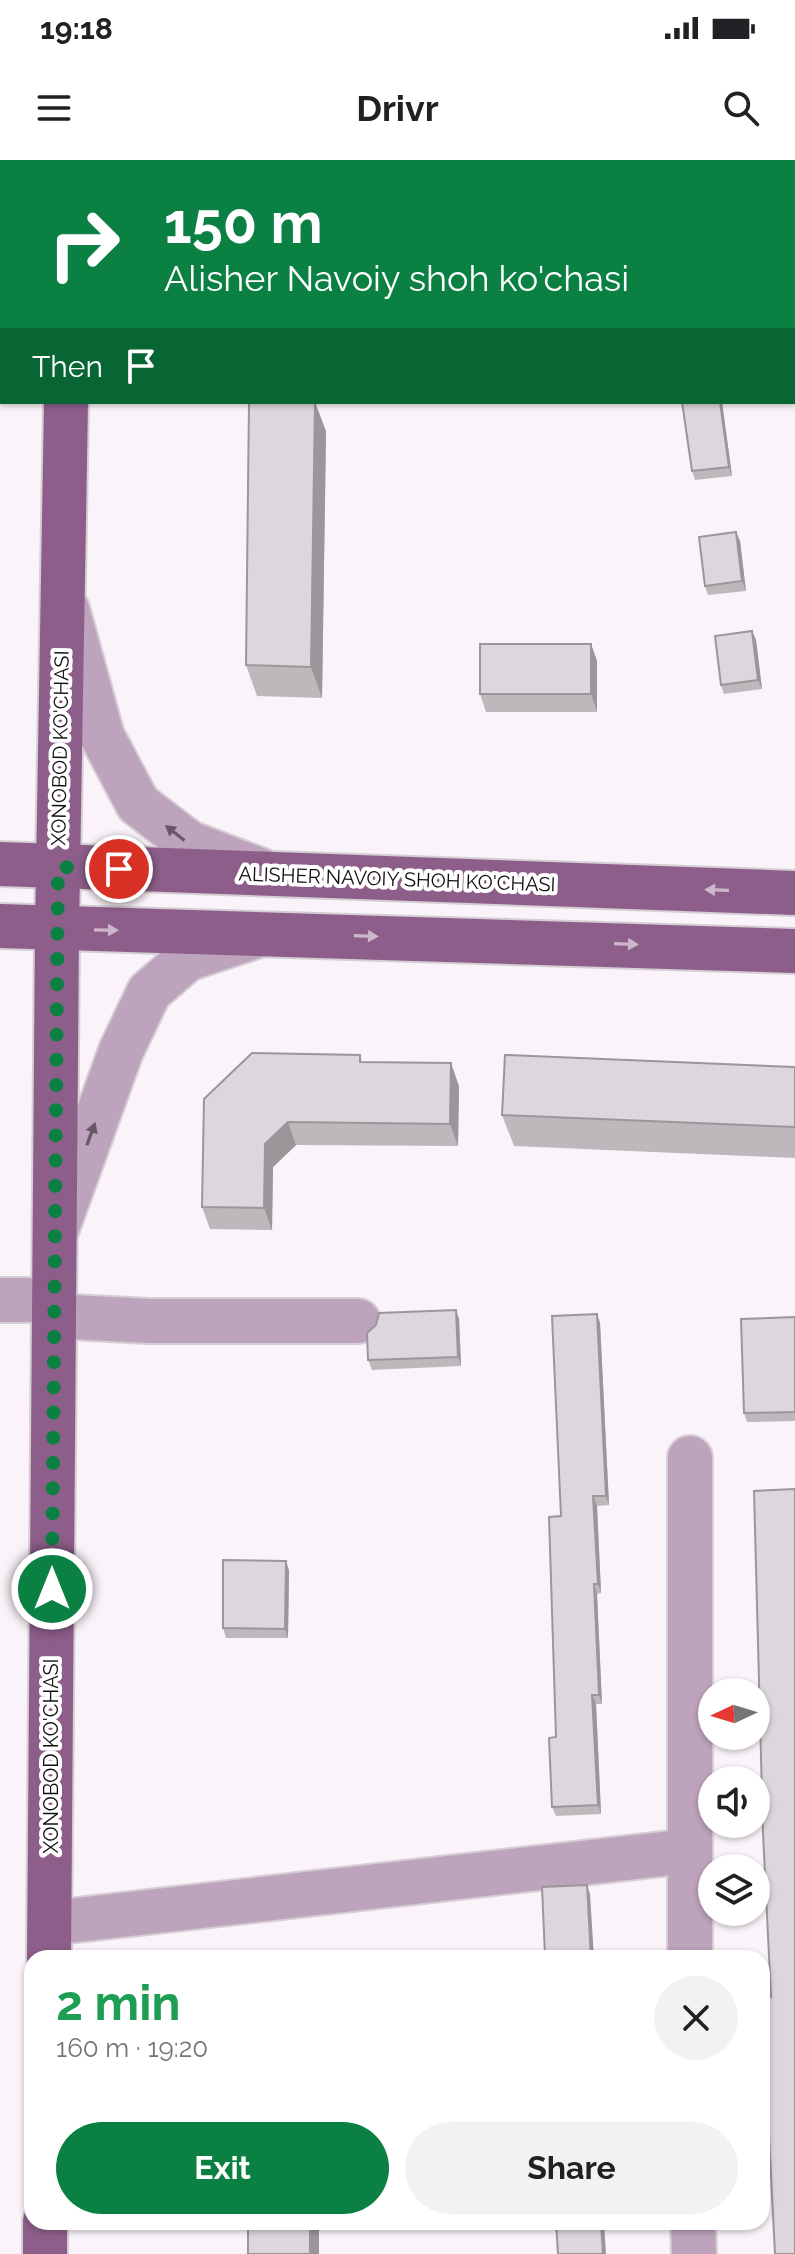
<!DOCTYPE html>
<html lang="en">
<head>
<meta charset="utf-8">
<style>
  :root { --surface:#fff; --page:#f2f2f2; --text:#202124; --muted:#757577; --accent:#0b8043 }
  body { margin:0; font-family:Raleway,sans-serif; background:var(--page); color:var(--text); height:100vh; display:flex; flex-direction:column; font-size:30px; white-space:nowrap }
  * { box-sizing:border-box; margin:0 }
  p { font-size:26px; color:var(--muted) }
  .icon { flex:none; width:44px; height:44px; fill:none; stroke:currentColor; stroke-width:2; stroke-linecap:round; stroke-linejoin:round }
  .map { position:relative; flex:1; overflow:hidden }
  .drawer { position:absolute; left:24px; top:1790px; width:746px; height:280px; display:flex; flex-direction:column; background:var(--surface); border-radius:24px; box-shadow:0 2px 6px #0004 }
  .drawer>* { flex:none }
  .guide { position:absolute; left:0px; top:0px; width:796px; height:244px; box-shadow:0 2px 6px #0004; background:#0b8043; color:#fff; overflow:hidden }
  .needle { width:52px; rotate:266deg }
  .fabs { position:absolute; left:698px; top:1518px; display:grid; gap:16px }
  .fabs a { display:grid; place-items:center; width:72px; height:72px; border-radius:50%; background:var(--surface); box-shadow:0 2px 6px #0004; font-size:40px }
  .pin { position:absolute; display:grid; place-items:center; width:68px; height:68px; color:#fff; margin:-34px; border:4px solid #fff; border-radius:50%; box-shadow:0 2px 8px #0007 }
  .me { position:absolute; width:88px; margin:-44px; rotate:0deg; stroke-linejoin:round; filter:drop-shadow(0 0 6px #0008) }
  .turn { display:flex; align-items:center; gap:28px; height:168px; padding:0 32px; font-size:36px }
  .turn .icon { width:104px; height:104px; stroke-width:2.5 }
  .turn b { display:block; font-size:56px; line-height:68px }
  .then { display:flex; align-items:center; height:76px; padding:0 32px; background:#0003; gap:16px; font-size:30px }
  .round { display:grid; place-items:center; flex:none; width:84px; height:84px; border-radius:42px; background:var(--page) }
  .summary { display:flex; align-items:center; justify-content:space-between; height:136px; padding:0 32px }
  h1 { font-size:48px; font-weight:700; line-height:60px; color:#1e9e55 }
  .primary-button { display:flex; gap:16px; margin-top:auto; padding:16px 32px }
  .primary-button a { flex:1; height:92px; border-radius:48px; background:var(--accent); color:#fff; font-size:32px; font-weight:700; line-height:92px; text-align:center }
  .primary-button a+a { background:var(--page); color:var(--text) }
  .status { display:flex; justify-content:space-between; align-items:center; height:56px; padding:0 40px; background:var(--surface); direction:ltr }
  .status svg { height:22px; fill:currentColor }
  header { display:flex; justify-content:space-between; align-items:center; height:104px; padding:0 32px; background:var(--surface); font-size:36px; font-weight:700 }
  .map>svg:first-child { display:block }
</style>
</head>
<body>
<div class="status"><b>19:18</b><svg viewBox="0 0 49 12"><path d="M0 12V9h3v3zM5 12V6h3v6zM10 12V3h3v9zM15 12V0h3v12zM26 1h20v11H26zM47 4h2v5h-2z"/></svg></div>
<header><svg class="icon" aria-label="menu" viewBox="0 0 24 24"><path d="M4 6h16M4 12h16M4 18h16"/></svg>Drivr<svg class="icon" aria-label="search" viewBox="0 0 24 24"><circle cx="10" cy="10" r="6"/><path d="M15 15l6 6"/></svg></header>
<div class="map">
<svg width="795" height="2094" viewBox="0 0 795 2094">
  <rect width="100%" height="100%" fill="#faf3f9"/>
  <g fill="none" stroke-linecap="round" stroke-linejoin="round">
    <!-- minor casing -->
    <g stroke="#d5ced4" stroke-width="48">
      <g id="minor">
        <path d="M 67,449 L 102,576 L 138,644 L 189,683 L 262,711"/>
        <path d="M 57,1068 L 121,891 L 149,832 L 187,799 L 259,775"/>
        <path d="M 0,1140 L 54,1140"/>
        <path d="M 54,1156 L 148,1161 L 358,1161"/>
        <path d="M 50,1763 L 689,1691"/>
        <path d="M 690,1798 L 690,1298"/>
        <path d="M 693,2062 L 694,2094"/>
      </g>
    </g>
    <!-- major casing -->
    <g stroke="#d5ced4" stroke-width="48">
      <g id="major">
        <path d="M 71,2 L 71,0"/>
        <path d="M 0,704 L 795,733"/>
        <path d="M 0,766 L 795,791"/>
        <path d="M 49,1798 L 57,769 L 66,242"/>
        <path d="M 45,2094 L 45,2062"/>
      </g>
    </g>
    <!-- minor -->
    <use href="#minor" stroke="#bea3bc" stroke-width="44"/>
    <!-- major -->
    <use href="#major" stroke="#8d5e8a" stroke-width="44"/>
  </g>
  <!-- wall -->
  <g fill="#beb8bd">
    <path d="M 682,242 L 722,242 L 732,316 L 695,320 L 692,311 Z"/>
    <path d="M 326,271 L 322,538 L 257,536 L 246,505 Z"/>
    <path d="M 736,372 L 740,381 L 746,431 L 708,435 L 705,426 Z"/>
    <path d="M 752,471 L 756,480 L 762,529 L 724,534 L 721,525 Z"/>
    <path d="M 591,484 L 597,501 L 597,552 L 486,552 L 480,534 Z"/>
    <path d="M 360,895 L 362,902 L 459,926 L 458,986 L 296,985 L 273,1007 L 272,1070 L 210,1069 L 202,1047 L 204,939 Z"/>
    <path d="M 795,907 L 795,998 L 514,986 L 502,955 Z"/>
    <path d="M 456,1150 L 459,1159 L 461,1206 L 372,1210 L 368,1200 Z"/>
    <path d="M 597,1154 L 600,1163 L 609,1345 L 597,1346 L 601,1433 L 597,1434 L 602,1544 L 596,1544 L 601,1654 L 556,1656 L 552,1647 L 556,1577 L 561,1356 Z"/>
    <path d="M 795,1157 L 795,1261 L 747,1262 L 744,1253 Z"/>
    <path d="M 289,1410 L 288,1478 L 226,1478 L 223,1468 Z"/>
  </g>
  <!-- shaded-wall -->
  <g fill="#9b969a">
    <path d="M 315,242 L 326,271 L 322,538 L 311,507 Z"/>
    <path d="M 720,242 L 722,242 L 732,316 L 729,307 Z"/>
    <path d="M 736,372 L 740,381 L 746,431 L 742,421 Z"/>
    <path d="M 752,471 L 756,480 L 762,529 L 758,520 Z"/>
    <path d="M 591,484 L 597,501 L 597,552 L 591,534 Z"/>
    <path d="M 451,903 L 459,926 L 458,986 L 450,964 Z"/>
    <path d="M 288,962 L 296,985 L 273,1007 L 272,1070 L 264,1048 L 265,984 Z"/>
    <path d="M 456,1150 L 459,1159 L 461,1206 L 458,1197 Z"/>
    <path d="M 597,1154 L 600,1163 L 609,1345 L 606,1336 Z"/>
    <path d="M 593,1336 L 597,1346 L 601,1433 L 598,1424 Z"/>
    <path d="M 286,1401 L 289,1410 L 288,1478 L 285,1469 Z"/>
    <path d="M 594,1424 L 597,1434 L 602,1544 L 599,1535 Z"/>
    <path d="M 592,1535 L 596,1544 L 601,1654 L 598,1645 Z"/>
    <path d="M 587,1725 L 590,1734 L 594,1798 L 591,1798 Z"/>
    <rect x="310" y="2062" width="9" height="32"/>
    <path d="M 601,2062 L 604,2062 L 606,2094 L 603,2094 Z"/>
  </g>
  <!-- building -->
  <g fill="#ddd6dc" stroke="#9b969a" stroke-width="2">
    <rect x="649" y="0" width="37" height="2"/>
    <path d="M 249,242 L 315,242 L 311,507 L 246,505 Z"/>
    <path d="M 682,242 L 720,242 L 729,307 L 692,311 Z"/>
    <path d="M 736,372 L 742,421 L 705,426 L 699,377 Z"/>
    <path d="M 752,471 L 758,520 L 721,525 L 715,476 Z"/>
    <rect x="480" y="484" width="111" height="50"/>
    <path d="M 252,893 L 360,895 L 360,902 L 451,903 L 450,964 L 288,962 L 265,984 L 264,1048 L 202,1047 L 204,939 Z"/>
    <path d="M 505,895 L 795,907 L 795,967 L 502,955 Z"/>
    <path d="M 456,1150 L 458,1197 L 368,1200 L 367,1173 L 376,1165 L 379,1153 Z"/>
    <path d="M 597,1154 L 606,1336 L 593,1336 L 598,1424 L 594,1424 L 599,1535 L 592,1535 L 598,1645 L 552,1647 L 549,1578 L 556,1577 L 549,1357 L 561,1356 L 552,1156 Z"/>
    <path d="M 795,1157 L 795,1252 L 744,1253 L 741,1159 Z"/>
    <path d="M 795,1329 L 795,2094 L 775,2094 L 762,1838 L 771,1837 L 763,1673 L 754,1331 Z"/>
    <path d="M 223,1400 L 286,1401 L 285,1469 L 223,1468 Z"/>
    <path d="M 587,1725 L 591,1798 L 548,1798 L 548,1796 L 545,1796 L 542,1727 Z"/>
    <rect x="248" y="2062" width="62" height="32"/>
    <path d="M 556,2062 L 601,2062 L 603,2094 L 558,2094 Z"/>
  </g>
  <!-- one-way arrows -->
  <defs><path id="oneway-solid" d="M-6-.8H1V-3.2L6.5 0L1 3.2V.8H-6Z" transform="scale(2)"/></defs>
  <g fill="#675866">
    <use href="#oneway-solid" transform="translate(175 673) rotate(-142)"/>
    <use href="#oneway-solid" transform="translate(91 974) rotate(-70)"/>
  </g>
  <g fill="#ccb7ca">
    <use href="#oneway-solid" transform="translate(717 730) rotate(-178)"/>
    <use href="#oneway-solid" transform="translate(106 770) rotate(1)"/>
    <use href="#oneway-solid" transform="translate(366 776) rotate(2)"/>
    <use href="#oneway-solid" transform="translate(626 784) rotate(2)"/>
  </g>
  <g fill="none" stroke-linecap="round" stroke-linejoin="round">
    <!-- route -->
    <path stroke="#0b8043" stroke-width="14" stroke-dasharray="0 25.2" d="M 52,1429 L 58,707 L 119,709"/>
  </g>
  <g text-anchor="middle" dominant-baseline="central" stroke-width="8" stroke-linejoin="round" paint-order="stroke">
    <!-- street labels -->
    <g font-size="20" fill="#100e10" stroke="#fff">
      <text transform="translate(60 588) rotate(-89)">XONOBOD KO'CHASI</text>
      <text transform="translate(397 719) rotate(2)">ALISHER NAVOIY SHOH KO'CHASI</text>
      <text transform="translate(51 1596) rotate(-90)">XONOBOD KO'CHASI</text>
    </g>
  </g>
</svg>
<div class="fabs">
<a><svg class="needle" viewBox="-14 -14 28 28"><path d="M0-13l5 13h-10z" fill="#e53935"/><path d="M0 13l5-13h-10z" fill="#757577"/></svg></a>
<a><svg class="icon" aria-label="sound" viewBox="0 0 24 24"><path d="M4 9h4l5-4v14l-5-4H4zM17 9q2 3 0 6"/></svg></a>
<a><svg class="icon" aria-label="layers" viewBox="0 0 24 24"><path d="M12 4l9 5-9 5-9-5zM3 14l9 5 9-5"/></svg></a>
</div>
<div class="pin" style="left:119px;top:709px;background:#d93025"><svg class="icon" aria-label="arrive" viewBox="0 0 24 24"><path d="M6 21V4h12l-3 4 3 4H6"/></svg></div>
<svg class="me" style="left:52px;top:1429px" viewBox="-20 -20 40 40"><circle r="17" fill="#0b8043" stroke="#fff" stroke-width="3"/><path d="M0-11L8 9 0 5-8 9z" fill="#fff"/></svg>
<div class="guide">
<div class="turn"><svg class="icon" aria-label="right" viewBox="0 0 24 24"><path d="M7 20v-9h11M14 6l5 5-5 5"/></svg><div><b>150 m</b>Alisher Navoiy shoh ko'chasi</div></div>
<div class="then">Then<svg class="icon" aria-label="arrive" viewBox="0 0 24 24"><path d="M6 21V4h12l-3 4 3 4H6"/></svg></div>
</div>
<section class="drawer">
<div class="summary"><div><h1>2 min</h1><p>160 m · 19:20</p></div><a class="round"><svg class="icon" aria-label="close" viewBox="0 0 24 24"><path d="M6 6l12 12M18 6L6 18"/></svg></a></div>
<div class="primary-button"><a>Exit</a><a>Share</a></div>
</section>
</div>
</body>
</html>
